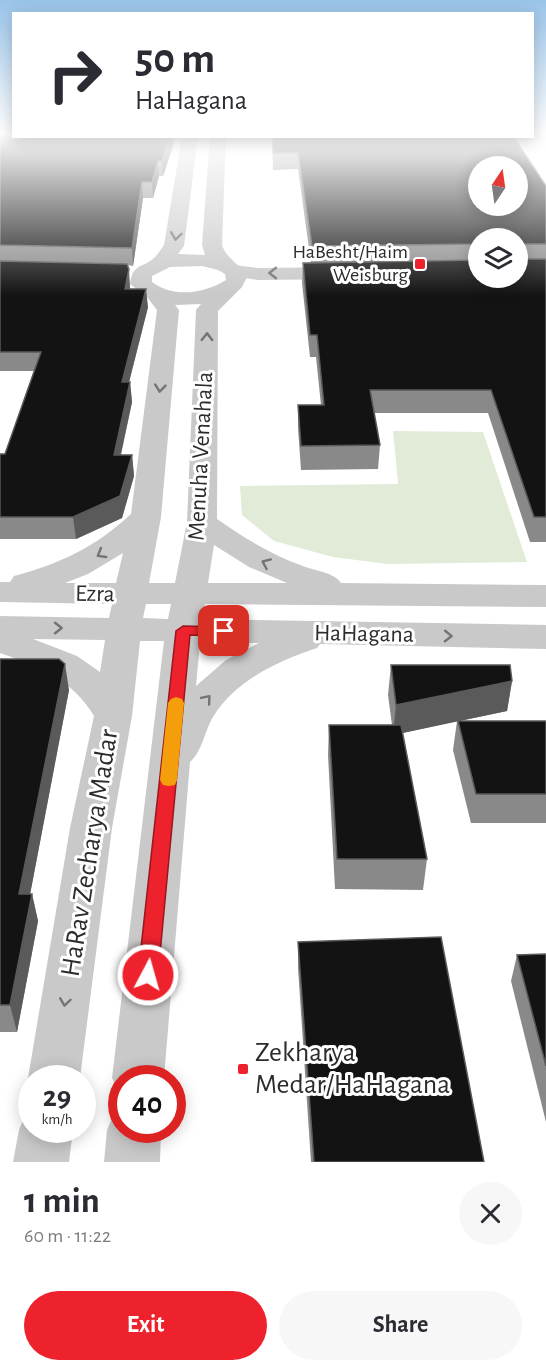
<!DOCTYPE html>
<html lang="en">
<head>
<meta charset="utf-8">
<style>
  :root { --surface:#fff; --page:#f7f7f7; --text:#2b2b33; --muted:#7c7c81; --accent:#ee222d }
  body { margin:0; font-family:"Alegreya Sans",sans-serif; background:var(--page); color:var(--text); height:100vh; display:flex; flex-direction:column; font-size:22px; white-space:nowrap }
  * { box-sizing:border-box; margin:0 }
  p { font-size:20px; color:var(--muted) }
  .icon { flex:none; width:33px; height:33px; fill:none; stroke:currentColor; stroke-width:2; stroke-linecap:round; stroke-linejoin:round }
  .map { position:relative; height:1162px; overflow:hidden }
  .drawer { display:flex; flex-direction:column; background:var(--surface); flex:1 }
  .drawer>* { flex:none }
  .top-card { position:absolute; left:12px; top:12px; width:522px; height:126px; border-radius:0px; box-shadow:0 3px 15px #0003; background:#fff; color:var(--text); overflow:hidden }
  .needle { width:39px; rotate:13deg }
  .fabs { position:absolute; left:468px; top:156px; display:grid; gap:12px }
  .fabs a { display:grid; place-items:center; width:60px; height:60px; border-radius:50%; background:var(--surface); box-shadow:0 3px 15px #0003; font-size:30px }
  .speed { position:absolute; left:18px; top:1065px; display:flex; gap:12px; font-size:30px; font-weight:700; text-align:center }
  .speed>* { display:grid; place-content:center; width:78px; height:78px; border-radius:50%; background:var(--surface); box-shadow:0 3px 15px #0003; line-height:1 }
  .speed small { font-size:15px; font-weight:400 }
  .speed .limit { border:9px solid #d22; background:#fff; color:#111 }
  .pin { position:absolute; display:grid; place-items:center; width:51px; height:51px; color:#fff; margin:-26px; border-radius:12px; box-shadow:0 3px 9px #0006 }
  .me { position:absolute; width:66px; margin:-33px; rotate:6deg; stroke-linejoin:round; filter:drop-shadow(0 0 4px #0008) }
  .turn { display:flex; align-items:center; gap:21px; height:126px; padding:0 24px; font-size:27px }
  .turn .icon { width:78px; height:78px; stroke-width:2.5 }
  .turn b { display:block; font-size:42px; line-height:51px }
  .round { display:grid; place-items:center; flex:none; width:63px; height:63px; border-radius:32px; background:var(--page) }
  .headline { display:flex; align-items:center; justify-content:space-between; height:102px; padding:0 24px }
  h1 { font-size:36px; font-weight:700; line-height:45px }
  .cta { display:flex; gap:12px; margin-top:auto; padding:12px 24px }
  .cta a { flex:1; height:69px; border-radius:36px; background:var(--accent); color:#fff; font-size:24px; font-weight:700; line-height:69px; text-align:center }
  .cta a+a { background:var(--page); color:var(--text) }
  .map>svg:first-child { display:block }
</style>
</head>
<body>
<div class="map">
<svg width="546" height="1162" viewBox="0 0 546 1162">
  <rect width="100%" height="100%" fill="#fff"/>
  <!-- green -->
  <path fill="#e2ebd8" d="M 393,431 L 483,432 L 527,562 L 387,564 L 333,557 L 274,541 L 242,515 L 240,486 L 398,484 Z"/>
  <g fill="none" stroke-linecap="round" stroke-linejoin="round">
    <!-- minor -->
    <g fill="#c9c9c9" fill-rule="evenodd">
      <path d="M 532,134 L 546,134 L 546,140 L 532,140 L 525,136 L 532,136 Z"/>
      <path d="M 234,265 L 258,268 L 348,267 L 355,269 L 358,273 L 355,277 L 348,279 L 258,280 L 227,275 L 224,271 L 227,267 Z"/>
    </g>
    <!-- tertiary -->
    <g fill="#c9c9c9" fill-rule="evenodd">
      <path d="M 182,136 L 198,136 L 184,246 L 178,254 L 205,255 L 202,245 L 210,136 L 226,136 L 222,245 C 226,259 241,264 247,277 L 242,287 L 218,311 L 217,519 C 244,538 272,555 303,566 C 315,571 334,572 341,583 L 546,585 L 546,607 L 205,604 L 202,619 L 546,625 L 546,649 L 320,644 L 317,648 C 278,661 236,680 213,717 C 205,730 202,752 190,762 L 164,1078 L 122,1078 L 122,1097 L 112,1078 L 164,641 L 140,641 L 132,716 L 112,828 L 80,1078 L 32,1078 L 32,1087 L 28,1078 L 70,828 L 94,716 C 73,680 38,666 0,653 L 0,616 L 109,618 L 112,604 L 0,602 L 0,582 L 10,582 L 14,576 C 60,564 97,546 131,514 L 157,310 L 147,297 L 130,284 C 133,262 143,269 155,257 C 158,254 161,249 164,245 ZM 202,266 L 218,270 L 225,274 L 226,280 C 203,294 174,298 152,282 L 152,276 L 170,267 ZM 201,304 L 196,310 L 187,522 L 175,583 L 149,583 L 161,517 L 179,310 L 175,305 ZM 214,545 L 249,567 L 287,583 L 208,583 ZM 123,553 L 116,583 L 65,583 L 88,574 ZM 146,604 L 171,604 L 168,619 L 143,618 ZM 33,639 L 105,640 L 100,672 L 77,656 ZM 200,642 L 259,643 L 226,660 L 196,686 Z"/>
      <path d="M 122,1108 L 122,1130 L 161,1130 L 160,1162 L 104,1162 L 107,1130 L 115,1111 Z"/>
      <path d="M 32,1109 L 32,1130 L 73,1130 L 69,1162 L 13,1162 L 19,1130 L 27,1111 Z"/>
    </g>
  </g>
  <!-- wall -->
  <g fill="#898989" fill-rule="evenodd">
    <path d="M 0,134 L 173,146 L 163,176 L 159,176 L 153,198 L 143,198 L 133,266 L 127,265 L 130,289 L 148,307 L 129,382 L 130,382 L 132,402 L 121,455 L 132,455 L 134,476 L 122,518 L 76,539 L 0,539 L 0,454 L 5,454 L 34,371 L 0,371 Z"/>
    <path d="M 272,136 L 513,136 L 546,186 L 546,542 L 530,542 L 488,413 L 374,413 L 380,445 L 378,469 L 301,470 L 298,428 L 298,405 L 321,405 L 316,357 L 310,357 L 302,283 L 303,263 L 311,263 L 298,169 L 273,170 ZM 478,238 L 518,278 L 478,278 Z"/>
    <path d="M 0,659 L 69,690 L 30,894 L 32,894 L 38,921 L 17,1032 L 0,1032 Z"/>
    <path d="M 391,665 L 512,681 L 507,711 L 459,721 L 546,721 L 546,823 L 471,823 L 453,750 L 457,721 L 403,733 L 427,859 L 423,890 L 335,889 L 328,755 L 329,725 L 392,725 L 388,695 Z"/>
    <path d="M 298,942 L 484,1162 L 311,1162 L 298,968 Z"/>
    <path d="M 546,954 L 546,1122 L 511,981 L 517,955 Z"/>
  </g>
  <!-- shaded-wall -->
  <g fill="#5a5a5a">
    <path d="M 170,136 L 174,136 L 173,146 L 163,176 L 162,161 Z"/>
    <path d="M 158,161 L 159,176 L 153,198 L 152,182 Z"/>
    <path d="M 142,182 L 143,198 L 133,266 L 132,248 Z"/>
    <path d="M 129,269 L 130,287 L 127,307 L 125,289 Z"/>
    <path d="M 146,289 L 148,307 L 124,402 L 122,382 Z"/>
    <path d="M 130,382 L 132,402 L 116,476 L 114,455 Z"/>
    <path d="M 132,455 L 134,476 L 122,518 L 76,539 L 73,517 Z"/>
    <path d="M 65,664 L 69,690 L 25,921 L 19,894 Z"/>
    <path d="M 512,681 L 507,711 L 393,735 L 396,705 Z"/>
    <path d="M 32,894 L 38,921 L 17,1032 L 10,1005 Z"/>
  </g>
  <!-- building -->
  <g fill="#131313" stroke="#5a5a5a" stroke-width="1.5" fill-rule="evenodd">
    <path d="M 0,134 L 14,134 L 14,136 L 170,136 L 162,161 L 158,161 L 152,182 L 142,182 L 132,248 L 0,245 Z"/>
    <path d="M 273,136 L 513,136 L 546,186 L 546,244 L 519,244 L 519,259 L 546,259 L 546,517 L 534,517 L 491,390 L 370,390 L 380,445 L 301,446 L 298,405 L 324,405 L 317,335 L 310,335 L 303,263 L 478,260 L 478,278 L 518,278 L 518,238 L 478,238 L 478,244 L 312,246 L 298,153 L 273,153 ZM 478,166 L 518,166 L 518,206 L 478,206 Z"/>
    <path d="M 0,261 L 127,264 L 129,269 L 125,289 L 146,289 L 122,382 L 130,382 L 114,455 L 132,455 L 120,496 L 73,517 L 0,517 L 0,454 L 5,454 L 41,352 L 0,352 Z"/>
    <path d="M 0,659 L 59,659 L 65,664 L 19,894 L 32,894 L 10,1005 L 0,1005 Z"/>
    <path d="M 391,665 L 510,665 L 512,681 L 396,705 Z"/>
    <path d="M 458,721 L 546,721 L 546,794 L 476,794 Z"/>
    <path d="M 329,725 L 401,725 L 427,859 L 337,859 Z"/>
    <path d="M 441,937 L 484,1162 L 314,1162 L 298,942 Z"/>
    <path d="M 546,954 L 546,1066 L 517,955 Z"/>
  </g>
  <!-- one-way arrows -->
  <defs><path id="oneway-chevron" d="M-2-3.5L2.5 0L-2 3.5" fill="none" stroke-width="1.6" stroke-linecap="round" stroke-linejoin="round" transform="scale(1.5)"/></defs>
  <g stroke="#737373">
    <use href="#oneway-chevron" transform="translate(176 236) rotate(98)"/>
    <use href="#oneway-chevron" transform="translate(273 273) rotate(180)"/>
    <use href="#oneway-chevron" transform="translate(207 337) rotate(-89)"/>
    <use href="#oneway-chevron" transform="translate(160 388) rotate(96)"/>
    <use href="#oneway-chevron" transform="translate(101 554) rotate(150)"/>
    <use href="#oneway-chevron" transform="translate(266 563) rotate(-156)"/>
    <use href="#oneway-chevron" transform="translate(58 628)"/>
    <use href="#oneway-chevron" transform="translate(448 636) rotate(1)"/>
    <use href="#oneway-chevron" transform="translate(207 699) rotate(-50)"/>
    <use href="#oneway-chevron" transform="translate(65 1002) rotate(98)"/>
  </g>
  <!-- sky -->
  <linearGradient id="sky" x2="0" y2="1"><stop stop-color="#99c4ea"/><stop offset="0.45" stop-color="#fff"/><stop offset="1" stop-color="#fff" stop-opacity="0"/></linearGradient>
  <rect width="546" height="296" fill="url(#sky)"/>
  <!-- route -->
  <path fill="#ee222d" stroke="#9b161d" stroke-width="1.5" d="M 183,626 L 224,627 L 231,631 L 224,636 L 190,635 L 158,975 L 155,982 L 148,984 L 141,982 L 138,975 L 176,631 Z"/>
  <!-- slow -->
  <path fill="#f59e0b" d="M 176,697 L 182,699 L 184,703 L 177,780 L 175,785 L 169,786 L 163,785 L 160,780 L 168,703 L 171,699 Z"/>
  <!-- markers -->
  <g fill="#ee222d" stroke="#fff" stroke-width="2">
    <rect x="414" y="258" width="12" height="12" rx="3"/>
    <rect x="237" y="1063" width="12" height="12" rx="3"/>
  </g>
  <g text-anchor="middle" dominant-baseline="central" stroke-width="6" stroke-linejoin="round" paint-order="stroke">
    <!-- far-poi labels -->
    <g font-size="20" fill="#2c2c2c" stroke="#fff" text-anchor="end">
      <text x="408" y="252">HaBesht/Haim<tspan x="408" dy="23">Weisburg</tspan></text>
    </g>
    <!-- street labels -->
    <g font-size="24" fill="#2c2c2c" stroke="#fff">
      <text transform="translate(201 456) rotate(-87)">Menuha Venahala</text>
      <text transform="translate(95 594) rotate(1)">Ezra</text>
      <text transform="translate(364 634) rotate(1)">HaHagana</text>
    </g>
    <!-- near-street labels -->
    <g font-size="28" fill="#2c2c2c" stroke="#fff">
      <text transform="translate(90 853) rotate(-81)">HaRav Zecharya Madar</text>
    </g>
    <!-- near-poi labels -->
    <g font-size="28" fill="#2c2c2c" stroke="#fff" text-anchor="start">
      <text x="255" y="1053">Zekharya<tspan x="255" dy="32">Medar/HaHagana</tspan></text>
    </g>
  </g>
</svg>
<div class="fabs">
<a><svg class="needle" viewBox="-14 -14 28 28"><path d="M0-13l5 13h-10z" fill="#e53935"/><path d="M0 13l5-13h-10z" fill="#7c7c81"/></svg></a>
<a><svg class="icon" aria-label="layers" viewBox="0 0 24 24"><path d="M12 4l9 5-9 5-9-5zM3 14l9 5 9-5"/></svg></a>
</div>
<div class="speed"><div>29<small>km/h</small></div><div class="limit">40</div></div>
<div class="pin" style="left:224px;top:631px;background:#d93025"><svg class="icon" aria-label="arrive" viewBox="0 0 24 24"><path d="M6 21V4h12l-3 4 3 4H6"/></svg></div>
<svg class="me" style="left:148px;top:975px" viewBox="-20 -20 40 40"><circle r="17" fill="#ee222d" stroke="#fff" stroke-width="3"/><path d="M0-11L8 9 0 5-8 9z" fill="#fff"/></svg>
<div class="top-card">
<div class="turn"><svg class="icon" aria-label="right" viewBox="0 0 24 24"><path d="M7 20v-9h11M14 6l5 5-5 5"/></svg><div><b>50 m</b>HaHagana</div></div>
</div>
</div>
<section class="drawer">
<div class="headline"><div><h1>1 min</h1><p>60 m · 11:22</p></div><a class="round"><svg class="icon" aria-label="close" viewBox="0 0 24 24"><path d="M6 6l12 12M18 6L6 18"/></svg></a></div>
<div class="cta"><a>Exit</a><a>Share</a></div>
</section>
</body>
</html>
